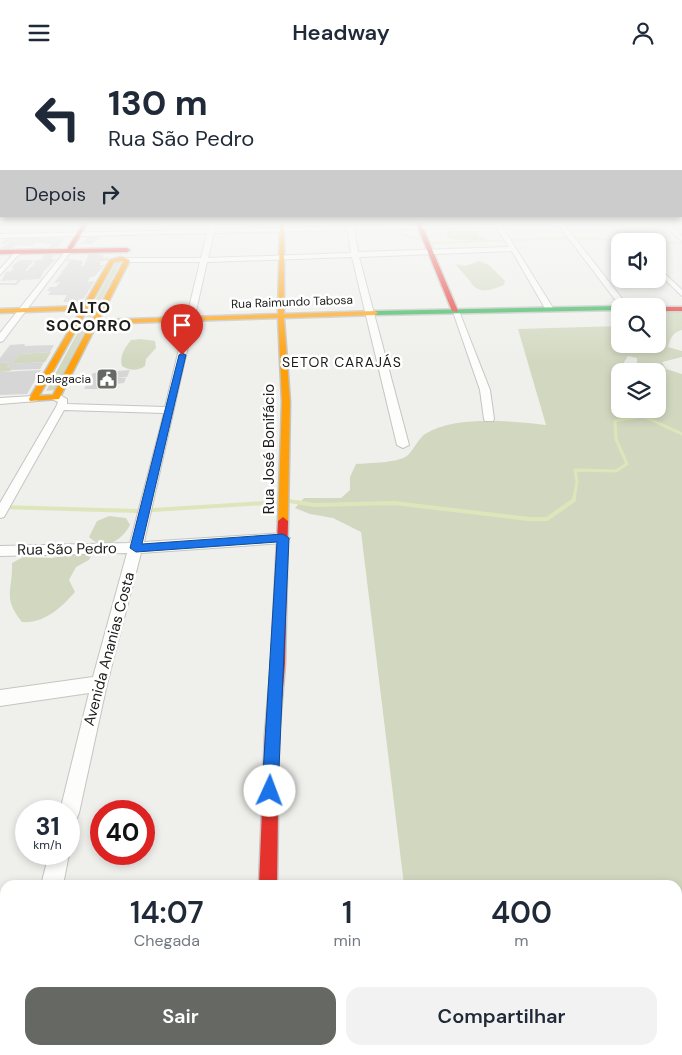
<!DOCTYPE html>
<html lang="pt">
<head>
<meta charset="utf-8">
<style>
  :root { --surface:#fff; --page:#f2f2f3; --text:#1f2937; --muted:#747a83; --accent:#666864 }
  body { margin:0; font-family:"DM Sans",sans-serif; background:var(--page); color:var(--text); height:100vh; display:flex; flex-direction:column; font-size:19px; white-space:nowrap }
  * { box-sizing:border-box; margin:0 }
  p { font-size:16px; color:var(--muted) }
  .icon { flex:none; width:28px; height:28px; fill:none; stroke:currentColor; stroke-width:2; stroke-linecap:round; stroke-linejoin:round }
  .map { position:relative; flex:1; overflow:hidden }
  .drawer { position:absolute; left:0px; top:815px; width:682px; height:175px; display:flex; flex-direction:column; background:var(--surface); border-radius:15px 15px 0 0; box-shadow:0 2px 8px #0003 }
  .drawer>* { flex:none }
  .top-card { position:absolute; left:0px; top:0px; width:682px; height:152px; box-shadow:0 2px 8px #0003; background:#fff; color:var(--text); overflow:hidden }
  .controls { position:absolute; left:611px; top:168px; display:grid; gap:10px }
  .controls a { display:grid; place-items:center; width:55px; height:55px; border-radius:10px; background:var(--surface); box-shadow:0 2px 8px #0003; font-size:25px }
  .speed { position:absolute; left:15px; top:735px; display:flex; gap:10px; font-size:25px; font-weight:700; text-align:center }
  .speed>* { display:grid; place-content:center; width:65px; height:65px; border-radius:50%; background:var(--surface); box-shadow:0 2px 8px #0003; line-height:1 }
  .speed small { font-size:12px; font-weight:400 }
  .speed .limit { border:8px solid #d22; background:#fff; color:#111 }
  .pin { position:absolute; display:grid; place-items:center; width:42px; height:42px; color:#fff; margin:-51px -21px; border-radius:50% 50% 50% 0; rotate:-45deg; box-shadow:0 0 5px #0007 }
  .pin .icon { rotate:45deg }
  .me { position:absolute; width:55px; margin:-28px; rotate:2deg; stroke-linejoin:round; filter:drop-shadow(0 0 4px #0008) }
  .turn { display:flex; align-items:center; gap:18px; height:105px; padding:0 25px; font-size:22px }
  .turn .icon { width:65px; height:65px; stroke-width:2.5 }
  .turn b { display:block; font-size:35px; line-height:42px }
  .then { display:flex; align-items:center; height:48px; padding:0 25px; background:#0003; gap:10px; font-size:19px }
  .eta { display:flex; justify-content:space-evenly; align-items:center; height:85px; text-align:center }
  .eta b { font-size:30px; font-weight:600; line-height:35px }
  .cta { display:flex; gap:10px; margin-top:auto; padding:10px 25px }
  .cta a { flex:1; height:58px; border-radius:15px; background:var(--accent); color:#fff; font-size:20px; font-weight:600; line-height:58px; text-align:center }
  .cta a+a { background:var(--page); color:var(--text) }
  header { display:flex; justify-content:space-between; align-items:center; height:65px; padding:0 25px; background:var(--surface); font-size:22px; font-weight:600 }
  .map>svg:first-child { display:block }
</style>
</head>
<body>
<header><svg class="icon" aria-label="menu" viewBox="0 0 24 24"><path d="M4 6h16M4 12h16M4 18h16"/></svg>Headway<svg class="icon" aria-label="person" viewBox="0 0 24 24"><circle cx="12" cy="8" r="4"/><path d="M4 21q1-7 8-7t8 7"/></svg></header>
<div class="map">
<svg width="682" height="990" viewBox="0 0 682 990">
  <rect width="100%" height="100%" fill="#eff0ec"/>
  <!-- green -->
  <g fill="#d2d8c0" fill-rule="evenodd">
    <path d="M 452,165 L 482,166 L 478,169 L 479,171 L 486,174 L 486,177 L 451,174 L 447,172 L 448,167 Z"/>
    <path d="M 480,196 L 489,200 L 505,216 L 504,220 C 489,226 478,230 469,215 C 465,209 459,205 456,199 L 465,201 Z"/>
    <path d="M 116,197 L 121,197 L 54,325 L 46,326 Z"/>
    <path d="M 658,246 L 682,246 L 682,265 C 673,267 670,273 668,282 L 682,286 L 682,292 L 662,297 L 666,304 L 682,309 L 682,990 L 425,990 L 424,985 L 678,985 L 678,820 L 404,820 L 361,467 L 333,453 L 310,449 L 295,443 L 304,433 L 341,433 L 350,425 L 350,412 L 356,399 C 369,398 399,398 408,390 C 414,384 419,373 425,369 C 456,350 512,356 546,360 L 518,264 L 620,261 L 620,279 L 658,279 ZM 628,291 L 637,293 L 637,300 L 649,306 L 658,306 L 658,311 L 667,316 L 662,321 L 658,320 L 658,344 L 620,344 L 620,306 L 625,306 L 621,302 Z"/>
    <path d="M 141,274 L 155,276 L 156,283 L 146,294 L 145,301 C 138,306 130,306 122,301 C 119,291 125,283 131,275 Z"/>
    <path d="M 51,287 L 45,297 L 10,299 L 7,302 L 12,303 L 10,306 L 0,307 L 0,298 L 13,297 L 19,289 Z"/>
    <path d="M 109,451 L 126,453 L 130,460 C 121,476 105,487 89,472 L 97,456 Z"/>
    <path d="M 86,486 L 92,489 L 89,495 L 76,502 L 69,515 L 75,527 C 62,542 44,559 22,557 C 2,532 13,526 12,498 L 23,492 L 52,493 Z"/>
  </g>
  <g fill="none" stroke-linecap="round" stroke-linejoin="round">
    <!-- stream-far2 -->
    <g stroke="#dde6ba" stroke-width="2">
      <path d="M 399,158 L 400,168 L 404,170 L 434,178 L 572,173 L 647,176"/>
      <path d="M 0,160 L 50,158"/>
      <path d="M 658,177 L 682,178"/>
    </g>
    <!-- stream-far1 -->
    <path stroke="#dde6ba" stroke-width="3" d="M 574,433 L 577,417 L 575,405 L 616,406 L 627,399 L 616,374 L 615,356 L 643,351 L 682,369"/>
    <!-- stream -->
    <g stroke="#dde6ba" stroke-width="4">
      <path d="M 289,436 L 315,440 L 394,438 L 529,454 L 547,454 L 574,435 L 574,432"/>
      <path d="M 0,442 L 137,446 L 280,437"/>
    </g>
  </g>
  <!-- building -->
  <g fill="#d6d6d6">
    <path d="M 101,171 L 92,179 L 80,179 L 88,172 Z"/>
    <path d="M 51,172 L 65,174 L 58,182 L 49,183 L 52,179 L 44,179 L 45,178 L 35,178 L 32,181 L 16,180 L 13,183 L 1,183 L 11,176 L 0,180 L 6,173 Z"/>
    <path d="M 103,186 L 100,190 L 104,190 L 103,193 L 109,192 L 107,196 L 93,197 L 101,197 L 100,200 L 105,200 L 94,212 L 90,212 L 88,217 L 95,216 L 82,236 L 63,237 L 67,230 L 48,230 L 51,226 L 47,226 L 50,222 L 56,222 L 60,217 L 54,218 L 70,196 L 66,196 L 68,194 L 83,196 L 81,201 L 84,201 L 89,188 Z"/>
    <path d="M 44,190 L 55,190 L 51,194 L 56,194 L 44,206 L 40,214 L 21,215 L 17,220 L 0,220 L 0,218 L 16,218 L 17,215 L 1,216 L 6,207 L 11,206 L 14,203 L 11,203 L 14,199 L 21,195 L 34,195 L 25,206 L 27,206 L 35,198 L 33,198 L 36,195 L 50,194 L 41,194 Z"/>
    <path d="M 25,279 L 24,281 L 54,280 L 50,287 L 19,289 L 13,297 L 0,298 L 0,293 L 10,280 Z"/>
    <path d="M 44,297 L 40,304 L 10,305 L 12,303 L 7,303 L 10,299 Z"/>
    <path d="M 41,305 L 27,329 L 0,330 L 0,307 Z"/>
    <path d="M 130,305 L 127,312 L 117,312 L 126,313 L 124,318 L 106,320 L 104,324 L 84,324 L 93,308 Z"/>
  </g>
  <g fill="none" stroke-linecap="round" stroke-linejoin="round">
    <!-- street casing -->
    <g stroke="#c4c5c2" stroke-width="2">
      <g id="street">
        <path d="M 210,158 L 216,158 L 215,164 L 500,158 L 553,243 L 546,245 L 512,186 L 359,192 L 409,380 L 403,383 L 397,380 L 352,192 L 207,197 L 144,477 L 283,468 L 290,473 L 283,478 L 141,488 L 107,619 L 79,748 L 76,755 L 69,758 L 69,746 L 60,746 L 89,628 L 0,641 L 0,625 L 93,612 L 127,488 L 0,491 L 0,481 L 130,478 L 164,348 L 64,345 L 4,452 L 0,453 L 0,438 L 56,342 L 58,337 L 52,334 L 52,330 L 60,330 L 67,334 L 67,339 L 165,342 L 200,197 L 127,197 L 124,195 L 127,193 L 201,193 L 207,168 L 0,173 L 0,169 L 208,165 ZM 496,162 L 509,182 L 358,187 L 354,165 ZM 348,165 L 351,188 L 208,193 L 214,168 Z"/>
        <path d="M 557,158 L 563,158 L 628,241 L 620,241 Z"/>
        <path d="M 611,158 L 618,158 L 634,176 L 628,176 Z"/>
        <path d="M 661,158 L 668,158 L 682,171 L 682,176 Z"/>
        <path d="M 67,184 L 72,185 L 3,276 L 0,277 L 0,268 Z"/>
        <path d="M 16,186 L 21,187 L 0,210 L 0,204 Z"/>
        <path d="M 658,202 L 682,225 L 682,231 L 658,208 Z"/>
        <path d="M 452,244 L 459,246 L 490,325 L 494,354 L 493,356 L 485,356 L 484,354 L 480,325 Z"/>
        <path d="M 33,331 L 38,334 L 37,336 L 0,339 L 0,333 Z"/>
        <path d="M 69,788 L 69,789 L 63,820 L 41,820 L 49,789 Z"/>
        <path d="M 5,977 L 5,985 L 26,985 L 25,990 L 0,990 Z"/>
      </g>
    </g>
    <!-- fast casing -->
    <g stroke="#c4c5c2" stroke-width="3">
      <g id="fast">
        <path d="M 620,241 L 620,245 L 375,250 L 372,248 L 375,246 Z"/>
        <rect x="253" y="985" width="20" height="5"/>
      </g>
    </g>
    <!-- slow casing -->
    <g stroke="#c4c5c2" stroke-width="3">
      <path id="slow" d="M 280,158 L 284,158 L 284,249 L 375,246 L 378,248 L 375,250 L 284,253 L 290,337 L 288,456 L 287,459 L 283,460 L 278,456 L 282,337 L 278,253 L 97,259 L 59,334 L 30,336 L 29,334 L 81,245 L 0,248 L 0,244 L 83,241 L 110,195 L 121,192 L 130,195 L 99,255 L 278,249 ZM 121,196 L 124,196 L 53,330 L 39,331 L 114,197 Z"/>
    </g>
    <!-- jam casing -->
    <g stroke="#c4c5c2" stroke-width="3">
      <g id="jam">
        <path d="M 83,158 L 88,158 L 72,184 L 127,183 L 130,185 L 127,187 L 0,189 L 0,185 L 67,184 Z"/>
        <path d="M 416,158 L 421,158 L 458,246 L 457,247 L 452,246 Z"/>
        <rect x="658" y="242" width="24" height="4"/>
        <path d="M 283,452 L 288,456 L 285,599 L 279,670 L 277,820 L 259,820 L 265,670 L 271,599 L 278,456 Z"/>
      </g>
    </g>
    <!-- street -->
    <use href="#street" fill="#fdfdfc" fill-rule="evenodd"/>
    <!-- fast -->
    <use href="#fast" fill="#30b455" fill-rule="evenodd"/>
    <!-- slow -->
    <use href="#slow" fill="#ff9f0a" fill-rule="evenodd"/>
    <!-- jam -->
    <use href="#jam" fill="#e5322d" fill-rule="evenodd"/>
  </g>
  <!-- sky -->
  <linearGradient id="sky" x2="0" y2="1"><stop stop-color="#a3c8d6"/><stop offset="0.53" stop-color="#f8f8f6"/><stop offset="1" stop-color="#f8f8f6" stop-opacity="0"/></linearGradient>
  <rect width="682" height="297" fill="url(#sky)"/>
  <!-- route -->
  <path fill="#1a73e8" stroke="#114b97" d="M 182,288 L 186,290 L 142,479 L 283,469 L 289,473 L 278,726 L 276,732 L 270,734 L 265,732 L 262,726 L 277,477 L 136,487 L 130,483 L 179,290 Z"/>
  <!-- icons -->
  <defs>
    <g id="civic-square" transform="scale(1.125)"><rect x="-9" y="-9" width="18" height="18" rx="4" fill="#666864" stroke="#fff"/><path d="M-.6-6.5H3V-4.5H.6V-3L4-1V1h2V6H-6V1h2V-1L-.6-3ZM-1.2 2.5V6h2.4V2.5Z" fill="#fff"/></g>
  </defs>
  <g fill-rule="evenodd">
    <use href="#civic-square" x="107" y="314"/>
  </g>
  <g text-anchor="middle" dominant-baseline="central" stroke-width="5" stroke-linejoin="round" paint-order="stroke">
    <!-- far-street labels -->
    <g font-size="12" fill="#1d1e1b" stroke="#fff">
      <text transform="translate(292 237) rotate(-2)">Rua Raimundo Tabosa</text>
    </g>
    <!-- far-poi labels -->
    <g font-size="12" fill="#1d1e1b" stroke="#fff" text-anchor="end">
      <text x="91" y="314">Delegacia</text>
    </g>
    <!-- far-neighbourhood labels -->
    <g font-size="14" letter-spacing="1" fill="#1d1e1b" stroke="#fff">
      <text x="342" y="297">SETOR CARAJÁS</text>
    </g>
    <!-- street labels -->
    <g font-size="15" fill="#1d1e1b" stroke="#fff">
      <text transform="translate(269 384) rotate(-90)">Rua José Bonifácio</text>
      <text transform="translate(67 484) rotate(-1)">Rua São Pedro</text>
      <text transform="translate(109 584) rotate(-75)">Avenida Ananias Costa</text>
    </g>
    <!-- far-district labels -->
    <g font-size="16" font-weight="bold" letter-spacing="1" fill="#1d1e1b" stroke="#fff">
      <text x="89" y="242">ALTO<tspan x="89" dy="18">SOCORRO</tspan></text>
    </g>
  </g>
</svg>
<div class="controls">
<a><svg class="icon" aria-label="sound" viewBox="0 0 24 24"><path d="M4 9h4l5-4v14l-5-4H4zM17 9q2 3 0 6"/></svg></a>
<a><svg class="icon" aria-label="search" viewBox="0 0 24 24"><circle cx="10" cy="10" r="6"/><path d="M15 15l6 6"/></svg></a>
<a><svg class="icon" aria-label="layers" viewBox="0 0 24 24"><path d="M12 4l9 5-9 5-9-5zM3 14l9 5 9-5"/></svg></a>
</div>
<div class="speed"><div>31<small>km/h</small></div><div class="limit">40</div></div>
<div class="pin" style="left:182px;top:290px;background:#d93025"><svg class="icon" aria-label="arrive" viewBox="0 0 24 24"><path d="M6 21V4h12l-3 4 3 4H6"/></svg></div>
<svg class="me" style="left:270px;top:726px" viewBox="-20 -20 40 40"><circle r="19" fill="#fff"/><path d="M0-13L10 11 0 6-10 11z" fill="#1a73e8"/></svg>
<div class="top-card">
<div class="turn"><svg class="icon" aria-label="left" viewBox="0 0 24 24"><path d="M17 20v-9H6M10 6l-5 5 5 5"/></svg><div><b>130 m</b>Rua São Pedro</div></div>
<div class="then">Depois<svg class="icon" aria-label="right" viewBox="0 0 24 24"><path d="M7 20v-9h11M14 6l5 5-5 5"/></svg></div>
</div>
<section class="drawer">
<div class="eta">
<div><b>14:07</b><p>Chegada</p></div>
<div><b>1</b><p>min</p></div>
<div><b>400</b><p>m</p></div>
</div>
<div class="cta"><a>Sair</a><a>Compartilhar</a></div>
</section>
</div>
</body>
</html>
